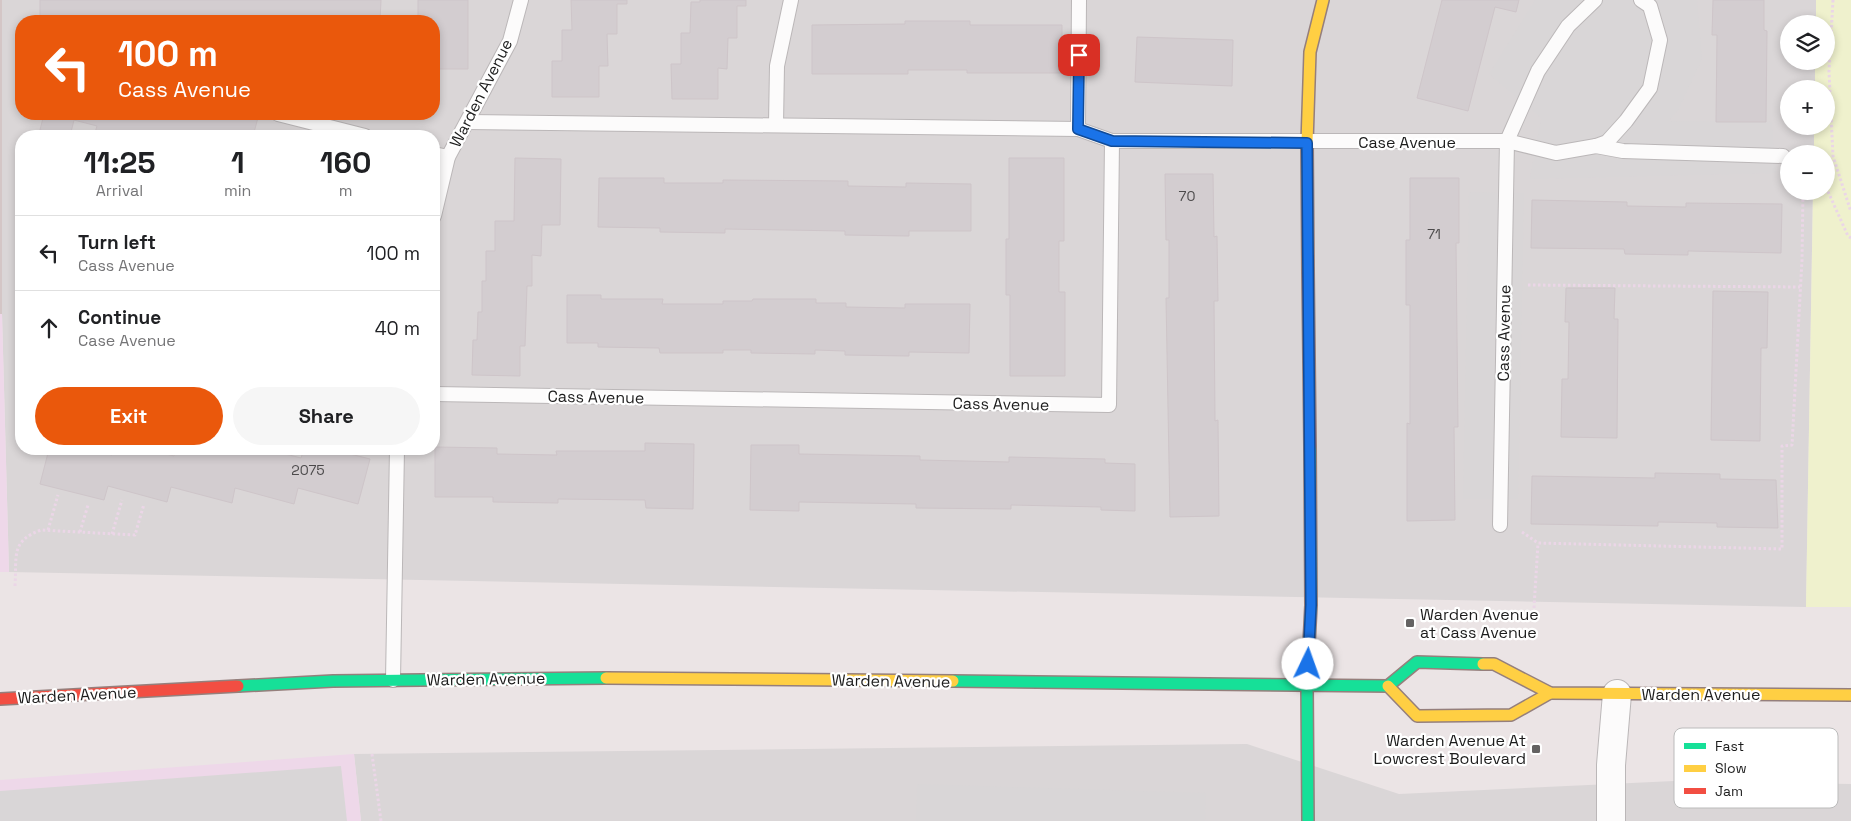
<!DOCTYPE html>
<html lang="en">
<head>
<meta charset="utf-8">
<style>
  :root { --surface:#fff; --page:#f6f6f6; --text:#202124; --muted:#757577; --line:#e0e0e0; --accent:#ea580c }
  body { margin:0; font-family:"Space Grotesk",sans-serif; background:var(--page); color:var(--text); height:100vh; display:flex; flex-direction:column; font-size:19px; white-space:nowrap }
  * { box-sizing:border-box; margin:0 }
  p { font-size:16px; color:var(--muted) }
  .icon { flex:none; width:28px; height:28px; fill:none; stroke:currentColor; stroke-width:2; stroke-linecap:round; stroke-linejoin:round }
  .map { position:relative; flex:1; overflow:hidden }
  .sheet { position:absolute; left:15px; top:130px; width:425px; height:325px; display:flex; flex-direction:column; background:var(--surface); border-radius:20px; box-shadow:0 2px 8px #0003 }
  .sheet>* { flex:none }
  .guide { position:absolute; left:15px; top:15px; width:425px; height:105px; border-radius:20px; box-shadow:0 2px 8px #0003; background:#ea580c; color:#fff; overflow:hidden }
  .controls { position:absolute; left:1780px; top:15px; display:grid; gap:10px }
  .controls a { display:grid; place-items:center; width:55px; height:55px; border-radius:50%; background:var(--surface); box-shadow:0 2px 8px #0003; font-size:25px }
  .pin { position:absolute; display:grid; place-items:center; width:42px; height:42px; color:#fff; margin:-21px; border-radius:10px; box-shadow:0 2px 8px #0006 }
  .me { position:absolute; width:55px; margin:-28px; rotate:3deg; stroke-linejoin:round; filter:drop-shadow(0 0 4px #0008) }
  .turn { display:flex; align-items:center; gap:18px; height:105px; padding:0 20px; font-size:22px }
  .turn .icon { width:65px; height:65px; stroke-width:2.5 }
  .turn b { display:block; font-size:35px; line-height:42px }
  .eta { display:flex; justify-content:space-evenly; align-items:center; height:85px; text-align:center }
  .eta b { font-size:30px; font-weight:700; line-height:35px }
  .button { display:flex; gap:10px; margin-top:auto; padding:10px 20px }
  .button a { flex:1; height:58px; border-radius:30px; background:var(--accent); color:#fff; font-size:20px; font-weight:700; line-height:58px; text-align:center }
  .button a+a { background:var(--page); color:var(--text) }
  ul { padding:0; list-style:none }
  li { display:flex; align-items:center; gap:15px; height:75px; padding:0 20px; border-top:1px solid var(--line) }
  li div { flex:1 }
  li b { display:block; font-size:19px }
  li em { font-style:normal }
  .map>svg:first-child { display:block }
</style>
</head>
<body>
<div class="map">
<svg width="1851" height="821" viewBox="0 0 1851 821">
  <rect width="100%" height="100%" fill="#ebe4e5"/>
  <!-- residential -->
  <g fill="#dad6d7" fill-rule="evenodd">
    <path d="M 2,0 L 1816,0 L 1816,24 L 1789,24 L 1789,61 L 1815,61 L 1815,89 L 1789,89 L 1789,126 L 1814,126 L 1814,154 L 1789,154 L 1789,191 L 1813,191 L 1806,607 L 9,572 L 2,314 ZM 21,21 L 434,21 L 434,114 L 21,114 ZM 21,136 L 434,136 L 434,449 L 21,449 Z"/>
    <path d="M 1247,744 L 1399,794 L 1674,781 L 1851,784 L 1851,821 L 361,821 L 354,754 Z"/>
  </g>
  <!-- commercial -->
  <g fill="#eed8e9">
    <path d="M 0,314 L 2,314 L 9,572 L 0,572 Z"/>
    <path d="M 354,754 L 361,821 L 0,821 L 0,780 Z"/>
  </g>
  <!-- construction -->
  <rect fill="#d4c6c6" x="0" y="0" width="2" height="314"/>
  <!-- park -->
  <path fill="#eff1cd" d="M 1816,0 L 1851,0 L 1851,607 L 1806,607 L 1813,191 L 1826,191 L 1826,154 L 1814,154 L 1814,126 L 1826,126 L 1826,89 L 1815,89 L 1815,61 L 1826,61 L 1826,24 L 1816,24 Z"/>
  <!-- parking -->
  <g fill="#d9d6d7">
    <path d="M 1535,0 L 1697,0 L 1702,59 L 1678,110 L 1669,121 L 1772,122 L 1776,173 L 1530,179 L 1541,118 L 1489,74 Z"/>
    <path d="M 1469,192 L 1524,193 L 1518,499 L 1463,499 Z"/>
    <path d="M 341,766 L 347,821 L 0,821 L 0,791 Z"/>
    <path d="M 917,784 L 1206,793 L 1205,821 L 916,821 Z"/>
  </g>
  <!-- building -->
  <g fill="#d3cdd0" stroke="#cec5c9">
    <path d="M 40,0 L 381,0 L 380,21 L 40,21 Z"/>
    <path d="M 418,0 L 468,0 L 468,69 L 434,69 L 434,21 L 418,21 Z"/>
    <path d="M 571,0 L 627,0 L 627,4 L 617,4 L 617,34 L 607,34 L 608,66 L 599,66 L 599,97 L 552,97 L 552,61 L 562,61 L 562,30 L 572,30 Z"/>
    <path d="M 700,0 L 746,0 L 746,6 L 737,6 L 737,38 L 728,38 L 727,69 L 718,68 L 718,99 L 672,99 L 671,64 L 681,64 L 681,33 L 690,33 L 691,2 L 700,2 Z"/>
    <path d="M 1442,0 L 1519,0 L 1516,12 L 1495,7 L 1468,111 L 1417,98 Z"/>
    <path d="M 1713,0 L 1764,0 L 1764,30 L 1767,31 L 1766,122 L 1716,122 L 1717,35 L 1712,35 Z"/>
    <path d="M 905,21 L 970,21 L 970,25 L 1062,25 L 1062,73 L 967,73 L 967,70 L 908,70 L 908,74 L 812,74 L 812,25 L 905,24 Z"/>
    <path d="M 1137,37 L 1233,40 L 1232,86 L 1135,82 Z"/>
    <path d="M 44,114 L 259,114 L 253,136 L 165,136 L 157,134 L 157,136 L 94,136 L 97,126 L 74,120 L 70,136 L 65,136 L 40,130 Z"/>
    <path d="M 515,158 L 561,159 L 560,225 L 542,225 L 541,256 L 532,255 L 532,286 L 527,286 L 525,346 L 520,346 L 520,376 L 472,375 L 473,340 L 477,340 L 478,312 L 482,312 L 482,281 L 486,281 L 486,251 L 495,251 L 495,221 L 514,221 Z"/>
    <path d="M 1009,158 L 1064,158 L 1064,241 L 1059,241 L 1059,292 L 1065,292 L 1065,376 L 1010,376 L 1010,295 L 1006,295 L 1006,239 L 1009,239 Z"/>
    <path d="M 1165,174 L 1213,174 L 1214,237 L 1217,236 L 1218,301 L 1214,301 L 1215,421 L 1218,420 L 1219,516 L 1170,517 L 1166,298 L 1169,298 L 1169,240 L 1166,240 Z"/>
    <path d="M 599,178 L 664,178 L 664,183 L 723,183 L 723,180 L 848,181 L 848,186 L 906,187 L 906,183 L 971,184 L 971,231 L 909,231 L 909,236 L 845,235 L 845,231 L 725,229 L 725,233 L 660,232 L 660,228 L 598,227 Z"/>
    <path d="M 1410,178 L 1459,178 L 1459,243 L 1456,243 L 1458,427 L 1454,427 L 1455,520 L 1407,521 L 1407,423 L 1410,424 L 1410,305 L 1406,305 L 1406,240 L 1410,240 Z"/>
    <path d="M 1532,200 L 1627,202 L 1627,206 L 1686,207 L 1686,203 L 1782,204 L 1781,253 L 1688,251 L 1688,255 L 1625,254 L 1624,249 L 1531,248 Z"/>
    <path d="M 1566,288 L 1615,288 L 1614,319 L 1618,319 L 1617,438 L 1561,437 L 1562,379 L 1568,379 L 1569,322 L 1565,322 Z"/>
    <path d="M 1713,291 L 1768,292 L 1767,348 L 1761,348 L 1760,441 L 1711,440 Z"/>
    <path d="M 567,295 L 601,295 L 601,299 L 663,299 L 662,304 L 723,304 L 723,301 L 752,301 L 753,299 L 816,299 L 816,303 L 846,303 L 846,307 L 905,308 L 905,304 L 970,304 L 969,353 L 909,352 L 909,356 L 845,355 L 845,351 L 815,350 L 815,354 L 751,353 L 751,350 L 723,350 L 723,353 L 660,353 L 659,348 L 598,347 L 598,343 L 567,343 Z"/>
    <path d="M 645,443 L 694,444 L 693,509 L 646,508 L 645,500 L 558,499 L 558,503 L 493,502 L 493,497 L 435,497 L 435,447 L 497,448 L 497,454 L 557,455 L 556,451 L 645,451 Z"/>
    <path d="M 751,445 L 799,445 L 799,454 L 920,456 L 920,460 L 1009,462 L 1009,457 L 1105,459 L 1105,463 L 1135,464 L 1135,511 L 1101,510 L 1101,507 L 1011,505 L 1011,509 L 916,508 L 916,504 L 799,502 L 799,511 L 750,510 Z"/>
    <path d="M 49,449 L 88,449 L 112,455 L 114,449 L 147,449 L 174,456 L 176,449 L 240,451 L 240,449 L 266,449 L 301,458 L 304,449 L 330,449 L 370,459 L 358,504 L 298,488 L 294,504 L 235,488 L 232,503 L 171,487 L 167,502 L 108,486 L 104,500 L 40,484 Z"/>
    <path d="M 1655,473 L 1720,474 L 1720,479 L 1776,480 L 1778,528 L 1717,527 L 1717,523 L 1658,522 L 1658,526 L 1531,524 L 1532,476 L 1655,478 Z"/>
  </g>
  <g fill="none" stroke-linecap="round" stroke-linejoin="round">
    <!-- lane casing -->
    <g stroke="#bbb7b8" stroke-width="16">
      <g id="lane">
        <path d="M 278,114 L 365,136"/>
        <path d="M 468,122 L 1078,129 L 1112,141 L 1507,141 L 1556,153 L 1596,146 L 1607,142 L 1626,121 L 1650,88 L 1660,40 L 1650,6 L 1641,0"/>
        <path d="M 776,124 L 777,66 L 791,0"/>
        <path d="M 1078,129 L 1079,0"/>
        <path d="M 1596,146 L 1623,151 L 1783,156"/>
        <path d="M 434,154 L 448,157"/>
        <path d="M 434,216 L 448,157 L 510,41 L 521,0"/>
        <path d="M 434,394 L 1109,405 L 1112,141"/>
        <path d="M 1500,525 L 1507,141 L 1538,71 L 1568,26 L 1595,0"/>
        <path d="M 393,680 L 397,449"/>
      </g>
    </g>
    <!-- street casing -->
    <g stroke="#bbb7b8" stroke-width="30">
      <path id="street" d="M 1611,821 L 1611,765 L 1617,694"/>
    </g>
    <!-- fast casing -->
    <g stroke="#957f7c" stroke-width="14">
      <g id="fast">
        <path d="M 953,681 L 1388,686 L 1417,662 L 1483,664"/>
        <path d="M 238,686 L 333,681 L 606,678"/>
        <path d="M 1308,821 L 1307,684 L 1311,605 L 1310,447"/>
      </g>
    </g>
    <!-- slow casing -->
    <g stroke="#957f7c" stroke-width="14">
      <g id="slow">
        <path d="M 1308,271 L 1307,143 L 1310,52 L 1323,0"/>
        <path d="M 1483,664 L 1494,664 L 1550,693 L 1851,695"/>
        <path d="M 606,678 L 953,681"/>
        <path d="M 1388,686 L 1417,716 L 1511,715 L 1550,693"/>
      </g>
    </g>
    <!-- jam casing -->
    <g stroke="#957f7c" stroke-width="14">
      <g id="jam">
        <path d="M 1308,271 L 1310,447"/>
        <path d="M 0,699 L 238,686"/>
      </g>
    </g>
    <!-- path -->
    <g stroke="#ebd6e7" stroke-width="3" stroke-dasharray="2.5 2.5" stroke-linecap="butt">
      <path d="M 1833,0 L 1829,71 L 1833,156 L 1851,212"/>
      <path d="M 1826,187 L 1848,236 L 1851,238"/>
      <path d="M 1528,285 L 1800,287"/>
      <path d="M 48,530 L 58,495"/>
      <path d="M 80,532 L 88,505"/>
      <path d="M 1522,532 L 1538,543 L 1782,549 L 1782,446 L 1792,445 L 1802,260 L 1803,191"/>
      <path d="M 112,534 L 122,500"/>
      <path d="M 15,586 C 17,557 10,541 41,530 L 135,535 L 144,504"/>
      <path d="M 1534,608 L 1538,543"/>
      <path d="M 372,754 L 381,821"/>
    </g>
    <!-- lane -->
    <use href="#lane" stroke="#fcfbfb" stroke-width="14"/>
    <!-- street -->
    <use href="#street" stroke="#fcfbfb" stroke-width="28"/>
    <!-- fast -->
    <use href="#fast" stroke="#16e098" stroke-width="11"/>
    <!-- slow -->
    <use href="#slow" stroke="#ffcf43" stroke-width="11"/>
    <!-- jam -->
    <use href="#jam" stroke="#f24e42" stroke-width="11"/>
  </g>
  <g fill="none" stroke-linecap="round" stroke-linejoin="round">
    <!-- route casing -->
    <g stroke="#114b97" stroke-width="12">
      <path id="route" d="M 1079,55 L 1078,129 L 1112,141 L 1307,143 L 1311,605 L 1308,664"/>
    </g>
    <!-- route -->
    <use href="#route" stroke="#1a73e8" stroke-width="9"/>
  </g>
  <!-- markers -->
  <g fill="#646262" stroke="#fff" stroke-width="2">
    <rect x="1405" y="618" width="10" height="10" rx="2.5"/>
    <rect x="1531" y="744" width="10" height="10" rx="2.5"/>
  </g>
  <g text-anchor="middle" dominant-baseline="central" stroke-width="4.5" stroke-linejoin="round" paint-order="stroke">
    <!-- number labels -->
    <g font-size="14" fill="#4c4a4b">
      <text x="1187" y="196">70</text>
      <text x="1434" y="234">71</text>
      <text x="308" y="470">2075</text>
    </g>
    <!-- street labels -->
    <g font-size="16" fill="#1c1c1c" stroke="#fff">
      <text transform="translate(481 93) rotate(-63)">Warden Avenue</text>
      <text x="1407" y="142">Case Avenue</text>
      <text transform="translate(1504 333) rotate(-89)">Cass Avenue</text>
      <text transform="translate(596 397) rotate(1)">Cass Avenue</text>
      <text transform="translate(1001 404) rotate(1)">Cass Avenue</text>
      <text transform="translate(486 679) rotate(-1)">Warden Avenue</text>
      <text transform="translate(891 681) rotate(1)">Warden Avenue</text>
      <text x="1701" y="694">Warden Avenue</text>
      <text transform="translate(77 695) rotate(-3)">Warden Avenue</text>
    </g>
    <!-- poi labels -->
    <g font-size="16" fill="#1c1c1c" stroke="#fff" text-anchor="start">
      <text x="1420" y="614">Warden Avenue<tspan x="1420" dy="18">at Cass Avenue</tspan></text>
      <text x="1526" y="740" text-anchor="end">Warden Avenue At<tspan x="1526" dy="18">Lowcrest Boulevard</tspan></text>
    </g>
  </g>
  <!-- legend -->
  <rect x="1674" y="728" width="164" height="80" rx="8" fill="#fff" stroke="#bbb" stroke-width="1"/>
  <rect x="1684" y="743" width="22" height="6" fill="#16e098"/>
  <rect x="1684" y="765" width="22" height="7" fill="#ffcf43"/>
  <rect x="1684" y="788" width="22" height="6" fill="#f24e42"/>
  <g font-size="14" fill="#1c1c1c">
    <text x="1715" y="751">Fast</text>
    <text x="1715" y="773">Slow</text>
    <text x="1715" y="796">Jam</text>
  </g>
</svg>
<div class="controls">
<a><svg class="icon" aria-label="layers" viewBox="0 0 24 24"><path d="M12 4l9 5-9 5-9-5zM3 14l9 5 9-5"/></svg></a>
<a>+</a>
<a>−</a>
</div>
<div class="pin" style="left:1079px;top:55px;background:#d93025"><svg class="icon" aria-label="arrive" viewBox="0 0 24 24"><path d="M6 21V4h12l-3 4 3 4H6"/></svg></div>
<svg class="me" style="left:1308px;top:664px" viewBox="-20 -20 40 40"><circle r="19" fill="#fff"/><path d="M0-13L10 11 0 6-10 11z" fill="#1a73e8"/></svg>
<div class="guide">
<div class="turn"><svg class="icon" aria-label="left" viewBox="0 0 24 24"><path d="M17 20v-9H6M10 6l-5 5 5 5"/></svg><div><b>100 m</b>Cass Avenue</div></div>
</div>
<section class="sheet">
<div class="eta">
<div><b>11:25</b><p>Arrival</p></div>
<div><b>1</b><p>min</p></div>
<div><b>160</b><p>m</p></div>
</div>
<ul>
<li><svg class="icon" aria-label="left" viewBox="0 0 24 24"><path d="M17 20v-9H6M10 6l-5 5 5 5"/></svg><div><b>Turn left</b><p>Cass Avenue</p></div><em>100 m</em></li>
<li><svg class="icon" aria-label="ahead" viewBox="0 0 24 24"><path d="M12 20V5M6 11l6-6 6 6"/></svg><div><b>Continue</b><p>Case Avenue</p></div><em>40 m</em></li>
</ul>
<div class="button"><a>Exit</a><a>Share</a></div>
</section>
</div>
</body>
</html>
